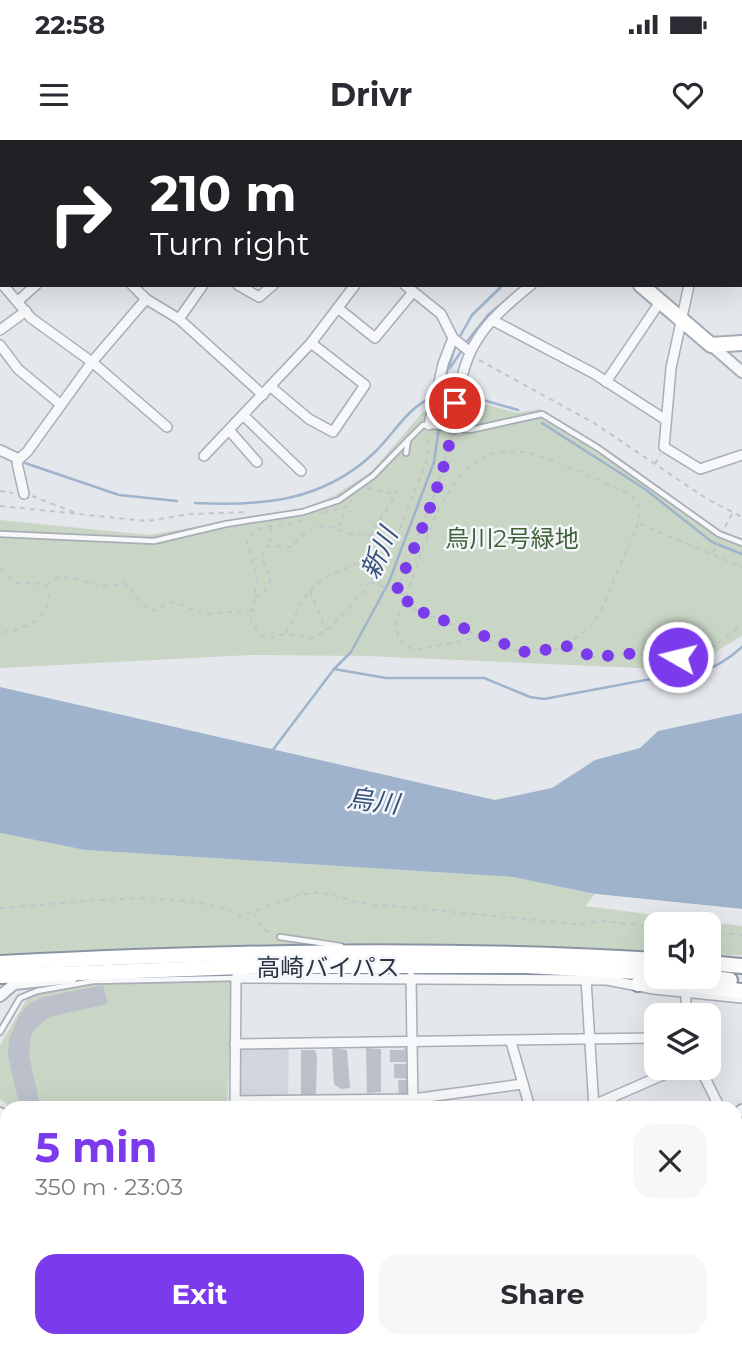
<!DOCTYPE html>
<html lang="en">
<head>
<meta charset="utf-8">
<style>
  :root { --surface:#fff; --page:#f7f7f7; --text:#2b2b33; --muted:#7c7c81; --accent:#7c3aed }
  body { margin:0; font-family:Montserrat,"Noto Sans JP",sans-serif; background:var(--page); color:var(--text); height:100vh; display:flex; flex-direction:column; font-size:26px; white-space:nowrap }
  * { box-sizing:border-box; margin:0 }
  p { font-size:23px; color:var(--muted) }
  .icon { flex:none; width:38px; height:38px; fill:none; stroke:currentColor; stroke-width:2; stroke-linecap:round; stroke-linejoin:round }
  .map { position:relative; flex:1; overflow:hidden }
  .side { position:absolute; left:0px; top:961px; width:742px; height:247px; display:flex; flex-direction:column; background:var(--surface); border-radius:21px 21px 0 0; box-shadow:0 7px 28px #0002 }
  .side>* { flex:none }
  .banner { position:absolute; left:0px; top:0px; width:742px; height:147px; box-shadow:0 7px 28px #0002; background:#202124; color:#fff; overflow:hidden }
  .tools { position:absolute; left:644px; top:772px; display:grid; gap:14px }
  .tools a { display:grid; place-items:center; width:77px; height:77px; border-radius:14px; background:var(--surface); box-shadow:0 7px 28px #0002; font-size:35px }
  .pin { position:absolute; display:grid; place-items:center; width:60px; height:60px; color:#fff; margin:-30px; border:4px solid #fff; border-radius:50%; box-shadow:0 2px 7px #0007 }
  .me { position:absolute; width:77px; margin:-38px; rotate:278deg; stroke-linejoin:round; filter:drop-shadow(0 0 5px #0008) }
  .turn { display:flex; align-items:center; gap:24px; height:147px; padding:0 35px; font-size:32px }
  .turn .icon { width:91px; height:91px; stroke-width:2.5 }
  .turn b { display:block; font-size:49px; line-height:60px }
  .round { display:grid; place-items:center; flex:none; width:74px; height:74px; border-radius:21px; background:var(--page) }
  .summary { display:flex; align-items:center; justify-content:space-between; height:119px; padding:0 35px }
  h1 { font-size:42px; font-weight:700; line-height:52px; color:var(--accent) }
  .primary-button { display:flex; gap:14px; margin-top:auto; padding:14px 35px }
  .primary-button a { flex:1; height:80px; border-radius:21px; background:var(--accent); color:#fff; font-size:28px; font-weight:700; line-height:80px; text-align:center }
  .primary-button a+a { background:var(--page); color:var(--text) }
  .status { display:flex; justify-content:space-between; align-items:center; height:49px; padding:0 35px; background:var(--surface); direction:ltr }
  .status svg { height:19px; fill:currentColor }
  header { display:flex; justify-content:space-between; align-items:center; height:91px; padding:0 35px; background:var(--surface); font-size:32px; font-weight:700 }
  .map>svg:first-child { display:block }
</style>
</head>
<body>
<div class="status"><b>22:58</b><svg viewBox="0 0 49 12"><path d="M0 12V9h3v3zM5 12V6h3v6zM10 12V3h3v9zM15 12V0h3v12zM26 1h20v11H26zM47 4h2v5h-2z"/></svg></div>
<header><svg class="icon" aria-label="menu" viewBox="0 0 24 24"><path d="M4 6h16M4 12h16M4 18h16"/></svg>Drivr<svg class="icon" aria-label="heart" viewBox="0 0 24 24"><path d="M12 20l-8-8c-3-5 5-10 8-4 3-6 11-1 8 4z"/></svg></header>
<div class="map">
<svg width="742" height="1206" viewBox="0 0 742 1206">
  <rect width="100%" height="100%" fill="#e4e7ec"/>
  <!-- built -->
  <path fill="#d2d6de" d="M 242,906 L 289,907 L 288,956 L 242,957 L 237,953 L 239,910 Z"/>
  <!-- green -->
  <g fill="#c9d6c5">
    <path d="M 463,258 L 517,273 L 539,269 L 608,310 L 720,390 L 742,398 L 742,496 L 685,530 L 366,516 L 251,515 L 0,528 L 0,380 L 149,395 L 303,368 L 334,356 L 372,331 L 423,272 L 428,271 L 428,280 L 457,284 Z"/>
    <path d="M 0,693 L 85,710 L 513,737 L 595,754 L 585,766 L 742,786 L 742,815 L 709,815 L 709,784 L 656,784 L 656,815 L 364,808 C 341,799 308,797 284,800 L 333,807 L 0,816 Z"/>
    <path d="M 229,841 L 233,846 L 227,968 L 11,968 L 0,959 L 0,905 L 27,859 L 37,854 L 106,843 Z"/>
  </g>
  <!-- water -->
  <path fill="#9fb4cc" d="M 0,547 L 495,660 L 552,648 L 595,620 L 640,608 L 658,591 L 742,573 L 742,769 L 595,754 L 513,737 L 85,710 L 0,693 Z"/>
  <!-- pier -->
  <path fill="#e4e7ec" d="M 595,754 L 742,769 L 742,773 L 592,757 Z"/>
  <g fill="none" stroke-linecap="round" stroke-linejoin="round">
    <!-- stream -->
    <g stroke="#9fb4cc" stroke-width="2.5">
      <path d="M 602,0 L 603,2"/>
      <path d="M 740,78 L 742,77"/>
      <path d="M 459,198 L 472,175 L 503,145"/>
      <path d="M 465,204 L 488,175 L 524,145"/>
      <path d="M 450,228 L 462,210"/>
      <path d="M 465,255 L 518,270"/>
      <path d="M 542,283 L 645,349 L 712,402 L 742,414"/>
      <path d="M 25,323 L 119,355 L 177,361"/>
      <path d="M 195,363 C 262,366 322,362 374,313 C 393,295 407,268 431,258"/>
      <path d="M 334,529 L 386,538 L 484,538 L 530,557 L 544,559 L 651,539 C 682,545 719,528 742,507"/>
      <path d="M 272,611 L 334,529 L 351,512 L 389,442 L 434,322 L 447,232 L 456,204"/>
    </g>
  </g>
  <!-- building -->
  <g fill="#bbc0ca">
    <path d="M 103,845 L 108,864 L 49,877 L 35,889 L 31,896 L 29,915 L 40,966 L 20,968 L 8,916 L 9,900 L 19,875 L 30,863 L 44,857 Z"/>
    <path d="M 406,905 L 409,907 L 411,922 L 390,922 L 390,910 L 404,910 Z"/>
    <path d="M 332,908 L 347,910 L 350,948 L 341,949 L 334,944 Z"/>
    <path d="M 366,908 L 381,909 L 381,952 L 367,953 Z"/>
    <path d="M 301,910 L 315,910 L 317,916 L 316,954 L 301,955 Z"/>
    <path d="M 394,924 L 408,924 L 412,939 L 394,938 Z"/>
    <path d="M 398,940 L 410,940 L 409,956 L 399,956 Z"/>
  </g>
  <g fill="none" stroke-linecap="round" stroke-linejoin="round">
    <!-- service casing -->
    <g stroke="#a9aeb7" stroke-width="8">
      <g id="service">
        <path d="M 406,313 L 408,300 L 423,285 L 470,290 L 542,274 L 598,308 L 719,394 L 742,403"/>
        <path d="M 0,394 L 154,401 L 226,384 L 303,372 L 339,360 L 373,336 L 408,300"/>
        <path d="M 280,797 L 341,806"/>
        <path d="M 0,892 L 20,858 L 37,851 L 93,841 L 236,838"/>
        <path d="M 735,1156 L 742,1155"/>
        <path d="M 572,1200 L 592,1206"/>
        <path d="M 347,1206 L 347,1200"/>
        <path d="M 393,1206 L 393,1200"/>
        <path d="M 497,1206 L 497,1200"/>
        <path d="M 545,1206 L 545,1200"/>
      </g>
    </g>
    <!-- minor casing -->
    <g stroke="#a9aeb7" stroke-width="12">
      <g id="minor">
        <path d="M 298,0 L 301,2"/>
        <path d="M 435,0 L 441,2"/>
        <path d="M 612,0 L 613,2"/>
        <path d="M 75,2 L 79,0"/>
        <path d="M 137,2 L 138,0"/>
        <path d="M 307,2 L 308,0"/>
        <path d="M 505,2 L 506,0"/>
        <path d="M 740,8 L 742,3"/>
        <path d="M 0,43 L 2,42"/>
        <path d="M 740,139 L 742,139"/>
        <path d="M 3,145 L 31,178 L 92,222 L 167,287"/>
        <path d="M 132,145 L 146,159"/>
        <path d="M 238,145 L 259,157 L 273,145"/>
        <path d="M 405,145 L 441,174 L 453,198 L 443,224 L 429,285"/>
        <path d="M 689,145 L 671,228 L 664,307 L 700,329 L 742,315"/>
        <path d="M 18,161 L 36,145"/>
        <path d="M 339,169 L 375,198 L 413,152"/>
        <path d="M 179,179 L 203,145"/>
        <path d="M 492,180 L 593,233 L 666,280"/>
        <path d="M 0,190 L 26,171"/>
        <path d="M 453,198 L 469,211"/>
        <path d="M 0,205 L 18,229 L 60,264"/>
        <path d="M 606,242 L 660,162"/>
        <path d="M 271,247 L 309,279 L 333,292 L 365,245 L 311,203"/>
        <path d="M 243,275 L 301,331"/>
        <path d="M 453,289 C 463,214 470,194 531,145"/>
        <path d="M 229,290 L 257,322"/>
        <path d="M 0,310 L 19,319 L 27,312 L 92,222 L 146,159 L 179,179 L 263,255"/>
        <path d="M 204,316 L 311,203 L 355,145"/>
        <path d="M 19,319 L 17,323 L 24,354"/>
        <path d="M 411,837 L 413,968"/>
        <path d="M 586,839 L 594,968"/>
        <path d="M 686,875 L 686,854"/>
        <path d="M 511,902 L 530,968"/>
        <path d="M 235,904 L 656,898"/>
        <path d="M 700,928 L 720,968"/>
        <path d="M 235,961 L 413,959 L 523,944"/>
        <path d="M 235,968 L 236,838 L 607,840 L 654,849 L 742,858"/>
        <path d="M 587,968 L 679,928"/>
        <path d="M 735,976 L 742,989"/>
        <path d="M 0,1046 L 7,1046"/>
        <path d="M 735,1104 L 742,1102"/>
        <path d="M 0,1157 L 6,1128"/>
        <path d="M 683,1200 L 685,1206"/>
        <path d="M 735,1200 L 735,1206"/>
        <path d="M 62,1206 L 63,1200"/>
        <path d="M 154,1206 L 154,1200"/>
        <path d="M 245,1206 L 246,1200"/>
      </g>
    </g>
    <!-- tertiary casing -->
    <g stroke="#a9aeb7" stroke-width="14">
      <g id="tertiary">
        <path d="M 711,205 L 742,232"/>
        <path d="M 0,856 L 14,844 L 72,838"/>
        <path d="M 0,973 L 7,979"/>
        <path d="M 735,975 L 742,970"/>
      </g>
    </g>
    <!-- primary casing -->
    <g stroke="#a3abb8" stroke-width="18">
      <g id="primary">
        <path d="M 477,0 L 479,2"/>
        <path d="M 641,145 L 711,205 L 742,203"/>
      </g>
    </g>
    <!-- trunk casing -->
    <g stroke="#8b94a3" stroke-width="18">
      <g id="trunk">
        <path d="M 0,823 C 218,812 438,807 656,820"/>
        <path d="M 709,823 L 742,826"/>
        <path d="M 0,836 L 268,826 L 526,826 L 656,833"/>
        <path d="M 694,836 L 730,840"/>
        <path d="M 638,844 L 653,841 L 742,851"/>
      </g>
    </g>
    <!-- path -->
    <g stroke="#c2c5cb" stroke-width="2" stroke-dasharray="5 5" stroke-linecap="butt">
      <path d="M 376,0 L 378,2"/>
      <path d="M 479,220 L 594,283 L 707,359 L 742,377"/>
      <path d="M 655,324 L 660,314"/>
      <path d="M 367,348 L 394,354"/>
      <path d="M 0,351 L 13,353"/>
      <path d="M 32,356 L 79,374"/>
      <path d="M 0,366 L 147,381 L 190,374 L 248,372"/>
      <path d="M 323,373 L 345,367 L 353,360"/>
      <path d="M 302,380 C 281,390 255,380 247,402 L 257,436 L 251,483 L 261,495 L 269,498 L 286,494 L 312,498 L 332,486 L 367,448 L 373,425 L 370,396 L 394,357 L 398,344"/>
      <path d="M 640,384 L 742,427"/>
      <path d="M 272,387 L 270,399 L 273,404"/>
      <path d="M 339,387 L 346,366"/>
      <path d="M 725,387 L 732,374"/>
      <path d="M 713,413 L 718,402"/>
      <path d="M 0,429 L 17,443 L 44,444 C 62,470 23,494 0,492"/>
      <path d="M 371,442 L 405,455"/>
      <path d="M 46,445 C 69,424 97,455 123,443 C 135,452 139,464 152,471 L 174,462 L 204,474 L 253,470"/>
      <path d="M 378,445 L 428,317 L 428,293"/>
      <path d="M 310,451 L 326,490"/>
      <path d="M 396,452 L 438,345 L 451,297"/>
      <path d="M 255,457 L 263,453 L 271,439 L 262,418 L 267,406 L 291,407 C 297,402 302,395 308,391 C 328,377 349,400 369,395"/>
      <path d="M 404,462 C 395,483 390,498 414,510 L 482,497"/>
      <path d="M 285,493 C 298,476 301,455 319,442 C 335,430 354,428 370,415"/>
      <path d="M 566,506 L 591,486 L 599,475 L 638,384 C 642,370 638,363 628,353 C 597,340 565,323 532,314 C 450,292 428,400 406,455 L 409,467 L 514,510 L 542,513 L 566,506 L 594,517 L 631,513 L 678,517 L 695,514 L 714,506 L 742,485"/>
      <path d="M 0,768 C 71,764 175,745 241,776 L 298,755 L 321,752 L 361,763 L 577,784 L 603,781 L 656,787"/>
      <path d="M 254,773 L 262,788 L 273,795"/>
      <path d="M 709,792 L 742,795"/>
      <path d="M 0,998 L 2,989"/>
      <path d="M 735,1049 L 742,1046"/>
    </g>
    <!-- service -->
    <use href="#service" stroke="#f7f8fa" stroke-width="4.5"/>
    <!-- minor -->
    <use href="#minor" stroke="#f7f8fa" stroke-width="9"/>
    <!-- tertiary -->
    <use href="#tertiary" stroke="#f7f8fa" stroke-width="10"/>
    <!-- primary -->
    <use href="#primary" stroke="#fff" stroke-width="14"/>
    <!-- trunk -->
    <use href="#trunk" stroke="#fff" stroke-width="14"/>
  </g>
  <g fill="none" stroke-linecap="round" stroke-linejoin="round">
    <!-- route -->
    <path stroke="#7c3aed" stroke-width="12" stroke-dasharray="0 21.6" d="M 455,263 C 451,328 420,392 396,452 L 406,455 L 409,467 L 528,513 L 566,506 L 594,517 L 647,512 L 678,517"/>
  </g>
  <g text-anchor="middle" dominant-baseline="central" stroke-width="5" stroke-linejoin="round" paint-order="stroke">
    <!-- park labels -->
    <g font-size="24" fill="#3f6138" stroke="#f4f6f9">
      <text x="512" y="398">烏川2号緑地</text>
    </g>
    <!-- street labels -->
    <g font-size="24" fill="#2b3445" stroke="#f4f6f9">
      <text x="328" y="827">高崎バイパス</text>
    </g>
    <!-- water labels -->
    <g font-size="26" font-style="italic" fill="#34527a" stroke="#f4f6f9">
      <text transform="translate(379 413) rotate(-66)">新川</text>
      <text transform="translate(373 661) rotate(7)">烏川</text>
    </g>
  </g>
</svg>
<div class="tools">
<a><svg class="icon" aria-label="sound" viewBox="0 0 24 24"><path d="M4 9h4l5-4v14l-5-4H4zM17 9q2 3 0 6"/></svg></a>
<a><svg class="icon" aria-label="layers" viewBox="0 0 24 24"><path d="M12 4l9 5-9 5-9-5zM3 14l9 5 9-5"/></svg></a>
</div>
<div class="pin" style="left:455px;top:263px;background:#d93025"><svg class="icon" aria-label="arrive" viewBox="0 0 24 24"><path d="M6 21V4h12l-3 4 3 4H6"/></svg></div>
<svg class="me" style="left:678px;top:517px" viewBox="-20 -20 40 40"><circle r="17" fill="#7c3aed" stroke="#fff" stroke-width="3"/><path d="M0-11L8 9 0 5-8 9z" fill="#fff"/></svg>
<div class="banner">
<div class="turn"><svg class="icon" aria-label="right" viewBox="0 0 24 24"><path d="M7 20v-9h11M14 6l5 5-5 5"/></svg><div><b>210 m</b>Turn right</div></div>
</div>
<section class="side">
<div class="summary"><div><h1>5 min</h1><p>350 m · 23:03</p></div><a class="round"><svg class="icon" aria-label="close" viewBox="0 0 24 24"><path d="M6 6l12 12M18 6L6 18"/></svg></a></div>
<div class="primary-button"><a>Exit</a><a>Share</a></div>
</section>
</div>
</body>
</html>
